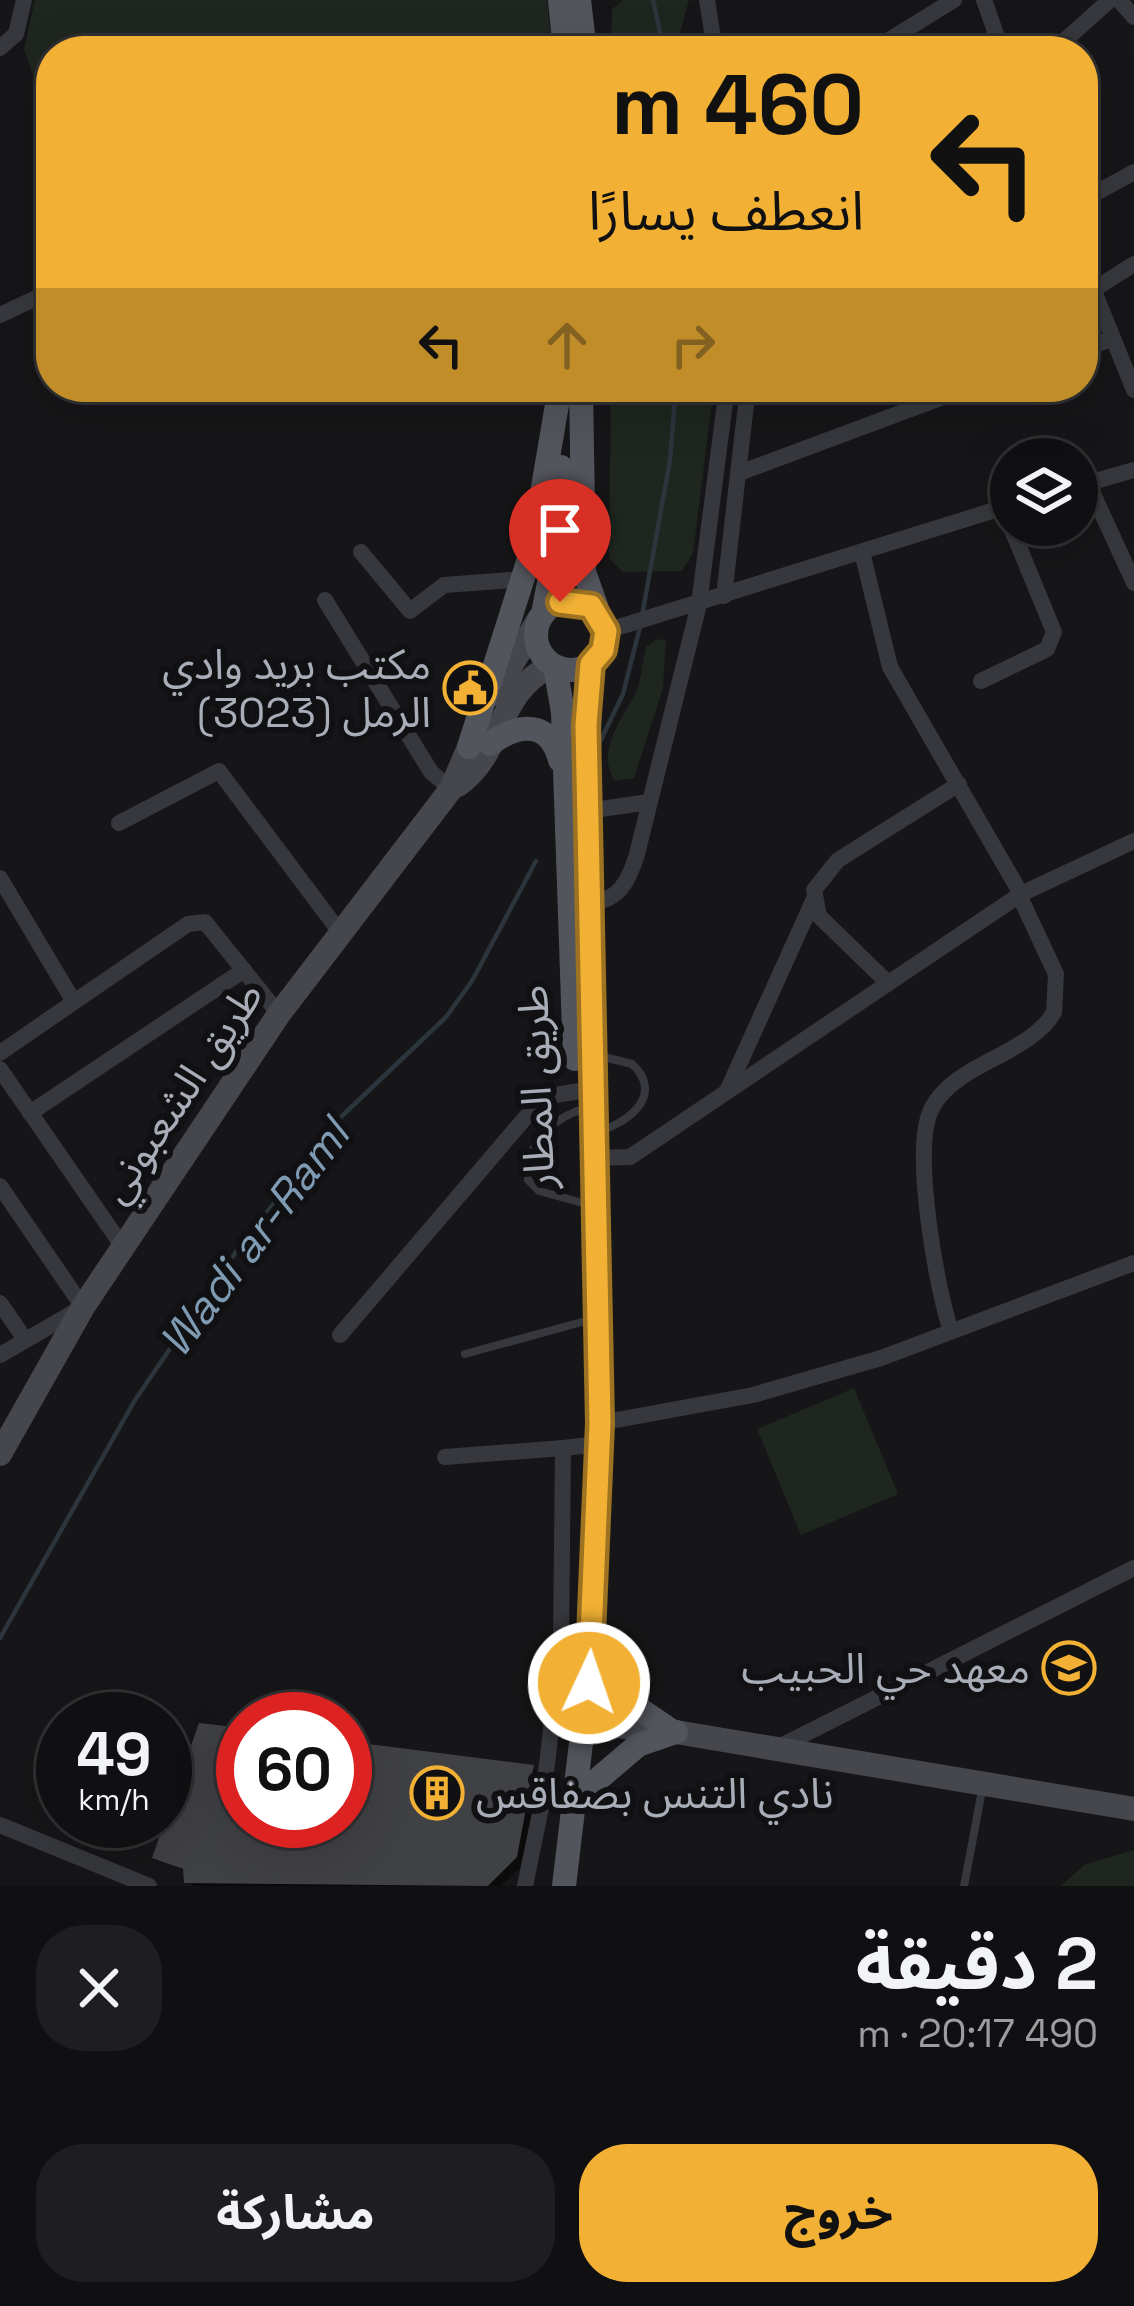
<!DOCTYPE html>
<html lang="ar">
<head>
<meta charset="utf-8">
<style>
  :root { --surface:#101012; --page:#1e1e20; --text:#f1f3f6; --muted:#9c9d9f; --line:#303032; --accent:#f2b134 }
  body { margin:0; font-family:"Space Grotesk","Noto Sans Arabic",sans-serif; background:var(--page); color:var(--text); direction:rtl; height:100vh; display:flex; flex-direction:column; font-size:45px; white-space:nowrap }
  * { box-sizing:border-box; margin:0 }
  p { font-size:39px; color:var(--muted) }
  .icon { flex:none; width:66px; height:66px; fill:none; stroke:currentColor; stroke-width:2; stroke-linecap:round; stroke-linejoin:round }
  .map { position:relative; height:1886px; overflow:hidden; direction:ltr }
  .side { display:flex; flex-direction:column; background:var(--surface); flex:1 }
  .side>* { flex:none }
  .guide { position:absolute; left:36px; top:36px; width:1062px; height:366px; border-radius:48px; box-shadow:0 12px 48px #0002,0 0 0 3px var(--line); direction:rtl; background:#f2b134; color:#111; overflow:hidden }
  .fabs { position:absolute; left:990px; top:438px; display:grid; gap:24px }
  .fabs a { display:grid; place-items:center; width:108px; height:108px; border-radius:50%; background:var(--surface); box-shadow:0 12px 48px #0002,0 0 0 3px var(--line); font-size:60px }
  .speed { position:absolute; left:36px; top:1692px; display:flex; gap:24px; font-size:60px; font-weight:700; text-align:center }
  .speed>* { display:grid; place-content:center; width:156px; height:156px; border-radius:50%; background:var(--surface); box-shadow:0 12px 48px #0002,0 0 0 3px var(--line); line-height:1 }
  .speed small { font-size:30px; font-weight:400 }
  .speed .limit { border:18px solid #d22; background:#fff; color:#111 }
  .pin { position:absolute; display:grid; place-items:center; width:102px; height:102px; color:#fff; margin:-123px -51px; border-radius:50% 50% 50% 0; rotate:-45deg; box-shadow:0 0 12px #0007 }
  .pin .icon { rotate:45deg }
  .me { position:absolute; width:132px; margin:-66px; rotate:3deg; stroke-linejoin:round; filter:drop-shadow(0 0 9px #0008) }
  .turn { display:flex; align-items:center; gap:42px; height:252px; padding:0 36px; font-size:54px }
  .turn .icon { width:156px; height:156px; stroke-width:2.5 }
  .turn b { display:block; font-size:84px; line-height:102px }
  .lanes { display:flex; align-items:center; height:114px; padding:0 36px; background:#0003; justify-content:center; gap:60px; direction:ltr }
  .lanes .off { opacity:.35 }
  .round { display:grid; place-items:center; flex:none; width:126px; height:126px; border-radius:48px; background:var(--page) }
  .overview { display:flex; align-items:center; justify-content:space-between; height:204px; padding:0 36px }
  h1 { font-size:72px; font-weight:700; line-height:90px }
  .cta { display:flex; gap:24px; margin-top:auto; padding:24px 36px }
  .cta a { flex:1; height:138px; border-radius:48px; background:var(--accent); color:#111; font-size:48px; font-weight:700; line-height:138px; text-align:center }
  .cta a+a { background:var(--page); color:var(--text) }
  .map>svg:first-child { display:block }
</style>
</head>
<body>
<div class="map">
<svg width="1134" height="1886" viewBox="0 0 1134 1886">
  <rect width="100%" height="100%" fill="#161618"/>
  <!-- green -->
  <g fill="#1e261f">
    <path d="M 35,0 L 547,0 L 552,51 L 51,51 L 51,124 L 24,50 Z"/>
    <path d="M 623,0 L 689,0 L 679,36 L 692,51 L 611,51 L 612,9 Z"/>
    <path d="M 611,387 L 714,387 L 693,553 L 682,571 L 623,572 L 609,558 Z"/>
    <path d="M 657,639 L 666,641 L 663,688 L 634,778 L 615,781 C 595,751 622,720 635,694 C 642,681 642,661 646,647 Z"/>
    <path d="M 854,1388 L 898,1494 L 801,1535 L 757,1429 Z"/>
    <path d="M 1134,1850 L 1134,1886 L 1061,1886 L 1084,1865 Z"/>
  </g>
  <!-- shadow -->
  <g fill="#0007">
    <path d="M 1083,298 L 1097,339 L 1083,344 Z"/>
    <path d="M 243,1731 L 243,1821 L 345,1821 L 345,1744 L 533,1768 L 540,1775 L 523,1865 L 501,1886 L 192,1886 L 186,1872 L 156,1857 Z"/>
  </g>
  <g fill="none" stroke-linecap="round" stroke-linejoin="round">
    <!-- stream -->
    <g stroke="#2c353c" stroke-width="4.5">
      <path d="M 653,0 L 664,51"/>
      <path d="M 642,616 L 670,460 L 676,387"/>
      <path d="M 598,746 L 623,694 L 640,627"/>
      <path d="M 0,1638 L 135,1400 L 236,1252 L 343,1115 L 446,1017 L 472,981 L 536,861"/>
    </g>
  </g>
  <!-- building -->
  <path fill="#404145" d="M 199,1723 L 243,1728 L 243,1821 L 345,1821 L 345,1741 L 534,1765 L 517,1857 L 488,1886 L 184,1883 L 183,1869 L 152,1858 Z"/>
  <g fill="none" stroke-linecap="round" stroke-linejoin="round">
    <!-- lane -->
    <g stroke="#37383d" stroke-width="8">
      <path d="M 600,1056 L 632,1064 C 664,1094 631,1121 600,1131"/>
      <path d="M 577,1111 C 547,1123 525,1148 528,1180 L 539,1191 L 579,1202"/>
      <path d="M 465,1354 L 582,1322"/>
      <path d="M 964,1886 L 983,1785"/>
    </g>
    <!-- street -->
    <g stroke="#37383d" stroke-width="16">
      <path d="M 707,0 L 715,51"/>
      <path d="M 984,0 L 1002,51"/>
      <path d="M 1119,0 L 1134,17"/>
      <path d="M 0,48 L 16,34 L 24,0"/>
      <path d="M 871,51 L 954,0"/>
      <path d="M 1053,51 L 1110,0"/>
      <path d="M 1083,200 L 1134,172"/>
      <path d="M 1083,264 L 1134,390"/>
      <path d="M 1093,290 L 1134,264"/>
      <path d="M 0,315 L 51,291"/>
      <path d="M 1083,349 L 1112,339"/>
      <path d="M 901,387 L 907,408"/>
      <path d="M 739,473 L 970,387"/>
      <path d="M 1088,483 L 1134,583"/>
      <path d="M 1078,486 L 1134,470"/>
      <path d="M 361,552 L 410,611 L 444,585 L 525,579"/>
      <path d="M 724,596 L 748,387"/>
      <path d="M 325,600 L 431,772 L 451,789"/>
      <path d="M 606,631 L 1011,505"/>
      <path d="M 981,681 L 1047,649 L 1054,632 L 1003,508"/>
      <path d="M 587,811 L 649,802"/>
      <path d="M 119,823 L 219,771 L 339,931"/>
      <path d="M 0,878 L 74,1002 L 0,1053"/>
      <path d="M 1021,894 L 1134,841"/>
      <path d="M 589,903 C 619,901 629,881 637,854 L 699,604 L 727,387"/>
      <path d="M 887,982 L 819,916 L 814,890 L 838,860 L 959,784"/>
      <path d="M 74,1002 L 188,924 L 205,922 L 279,1014"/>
      <path d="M 0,1069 L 123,1247"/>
      <path d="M 728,1089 L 813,901"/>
      <path d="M 30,1113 L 244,970"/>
      <path d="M 594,1158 L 630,1157 L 1021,894 L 890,667 L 862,552"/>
      <path d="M 0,1186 L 83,1307 L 0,1355"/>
      <path d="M 0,1303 L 24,1338"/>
      <path d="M 951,1331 C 936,1286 915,1163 928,1118 C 933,1100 948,1086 963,1076 C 990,1058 1039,1041 1054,1012 L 1056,974 L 1019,895"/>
      <path d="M 340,1335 L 543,1097 L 592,1089"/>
      <path d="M 600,1423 L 753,1395 L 881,1358 L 1134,1263"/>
      <path d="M 445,1457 L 563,1448"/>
      <path d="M 775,1749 L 1134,1568"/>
      <path d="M 0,1825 L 149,1886"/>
      <path d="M 525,1886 L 543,1798 L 561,1645 L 563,1448 L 599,1444"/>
    </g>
    <!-- secondary -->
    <g stroke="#45474d" stroke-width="24">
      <path d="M 494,694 L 539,619"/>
      <path d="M 458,785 C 505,752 494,694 552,665"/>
      <path d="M 0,1454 L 83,1307 L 279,1014 L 451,789 L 476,731"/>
      <path d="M 586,1723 L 676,1732 L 1134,1809"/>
    </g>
    <!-- primary -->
    <g stroke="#53555c" stroke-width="24">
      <path d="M 560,0 L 565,51"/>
      <path d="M 579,0 L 585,51"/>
      <path d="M 581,387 L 584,572 L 599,614"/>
      <circle cx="571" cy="635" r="35"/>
      <path d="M 543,614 L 559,530 L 561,467"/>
      <path d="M 555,667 L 563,712 L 575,1059"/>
      <path d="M 490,744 C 520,722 550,721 560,760"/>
      <path d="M 469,747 L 533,546 L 560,387"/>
      <path d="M 593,1642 L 629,1702 L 673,1732"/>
      <path d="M 577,1797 L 638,1745 L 676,1732"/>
      <path d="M 564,1886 L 593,1642 L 600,1423 L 587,811 L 591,664"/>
    </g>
  </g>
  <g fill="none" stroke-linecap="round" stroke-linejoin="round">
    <!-- route casing -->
    <g stroke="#9d7322" stroke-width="30">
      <path id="route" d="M 560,602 L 591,606 L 606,631 L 603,650 L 591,664 L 586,725 L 600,1423 L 589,1683"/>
    </g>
    <!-- route -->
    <use href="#route" stroke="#f2b134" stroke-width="21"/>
  </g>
  <!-- icons -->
  <defs>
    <g id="civic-ring" transform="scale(2.7)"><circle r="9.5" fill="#111113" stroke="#f2b134" stroke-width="1.5"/><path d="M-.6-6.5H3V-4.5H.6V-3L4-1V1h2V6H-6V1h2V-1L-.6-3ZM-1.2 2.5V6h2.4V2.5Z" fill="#f2b134"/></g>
    <g id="school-ring" transform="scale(2.7)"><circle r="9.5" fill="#111113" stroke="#f2b134" stroke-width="1.5"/><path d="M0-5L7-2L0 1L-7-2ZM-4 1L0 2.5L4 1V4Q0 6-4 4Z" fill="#f2b134"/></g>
    <g id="building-ring" transform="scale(2.7)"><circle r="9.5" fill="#111113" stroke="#f2b134" stroke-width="1.5"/><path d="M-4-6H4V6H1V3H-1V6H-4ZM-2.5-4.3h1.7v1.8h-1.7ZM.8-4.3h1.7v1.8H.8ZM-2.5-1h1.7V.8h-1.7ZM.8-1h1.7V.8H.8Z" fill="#f2b134"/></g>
  </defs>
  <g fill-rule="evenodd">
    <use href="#civic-ring" x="470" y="688"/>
    <use href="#school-ring" x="1069" y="1668"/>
    <use href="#building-ring" x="437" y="1793"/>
  </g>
  <g text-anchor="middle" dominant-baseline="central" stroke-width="12" stroke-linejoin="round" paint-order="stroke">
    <!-- poi labels -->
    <g font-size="42" fill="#a8adb8" stroke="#111113" text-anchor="end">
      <text x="431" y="664">مكتب بريد وادي<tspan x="431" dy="48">الرمل (3023)</tspan></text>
      <text x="1030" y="1668">معهد حي الحبيب</text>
      <text x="476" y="1793" text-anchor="start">نادي التنس بصفاقس</text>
    </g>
    <!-- street labels -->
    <g font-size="42" fill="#a8adb8" stroke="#111113">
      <text transform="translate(536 1087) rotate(-92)">طريق المطار</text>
      <text transform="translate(181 1092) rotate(-56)">طريق الشعبوني</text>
    </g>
    <!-- water labels -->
    <g font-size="45" font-style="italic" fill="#7f9bb3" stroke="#111113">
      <text transform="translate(254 1238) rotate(-53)">Wadi ar-Raml</text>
    </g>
  </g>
</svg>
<div class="fabs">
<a><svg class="icon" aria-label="layers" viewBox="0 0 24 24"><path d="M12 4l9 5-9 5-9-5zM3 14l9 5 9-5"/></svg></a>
</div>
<div class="speed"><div>49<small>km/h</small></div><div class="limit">60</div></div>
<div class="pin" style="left:560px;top:602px;background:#d93025"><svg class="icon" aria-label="arrive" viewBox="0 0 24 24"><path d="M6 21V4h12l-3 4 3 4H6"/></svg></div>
<svg class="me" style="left:589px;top:1683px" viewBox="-20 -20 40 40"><circle r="17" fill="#f2b134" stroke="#fff" stroke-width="3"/><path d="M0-11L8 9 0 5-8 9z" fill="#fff"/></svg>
<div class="guide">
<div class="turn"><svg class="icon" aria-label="left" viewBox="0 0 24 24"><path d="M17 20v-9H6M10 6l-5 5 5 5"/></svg><div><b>460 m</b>انعطف يسارًا</div></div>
<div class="lanes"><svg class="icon" aria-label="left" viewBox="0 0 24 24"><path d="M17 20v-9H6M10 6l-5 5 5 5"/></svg><svg class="icon off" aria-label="ahead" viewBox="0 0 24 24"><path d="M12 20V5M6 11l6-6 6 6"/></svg><svg class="icon off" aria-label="right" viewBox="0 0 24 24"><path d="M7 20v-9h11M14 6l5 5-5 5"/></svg></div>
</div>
</div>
<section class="side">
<div class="overview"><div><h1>2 دقيقة</h1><p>490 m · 20:17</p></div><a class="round"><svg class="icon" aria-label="close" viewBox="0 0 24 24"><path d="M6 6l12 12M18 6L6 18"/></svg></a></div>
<div class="cta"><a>خروج</a><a>مشاركة</a></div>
</section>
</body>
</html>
